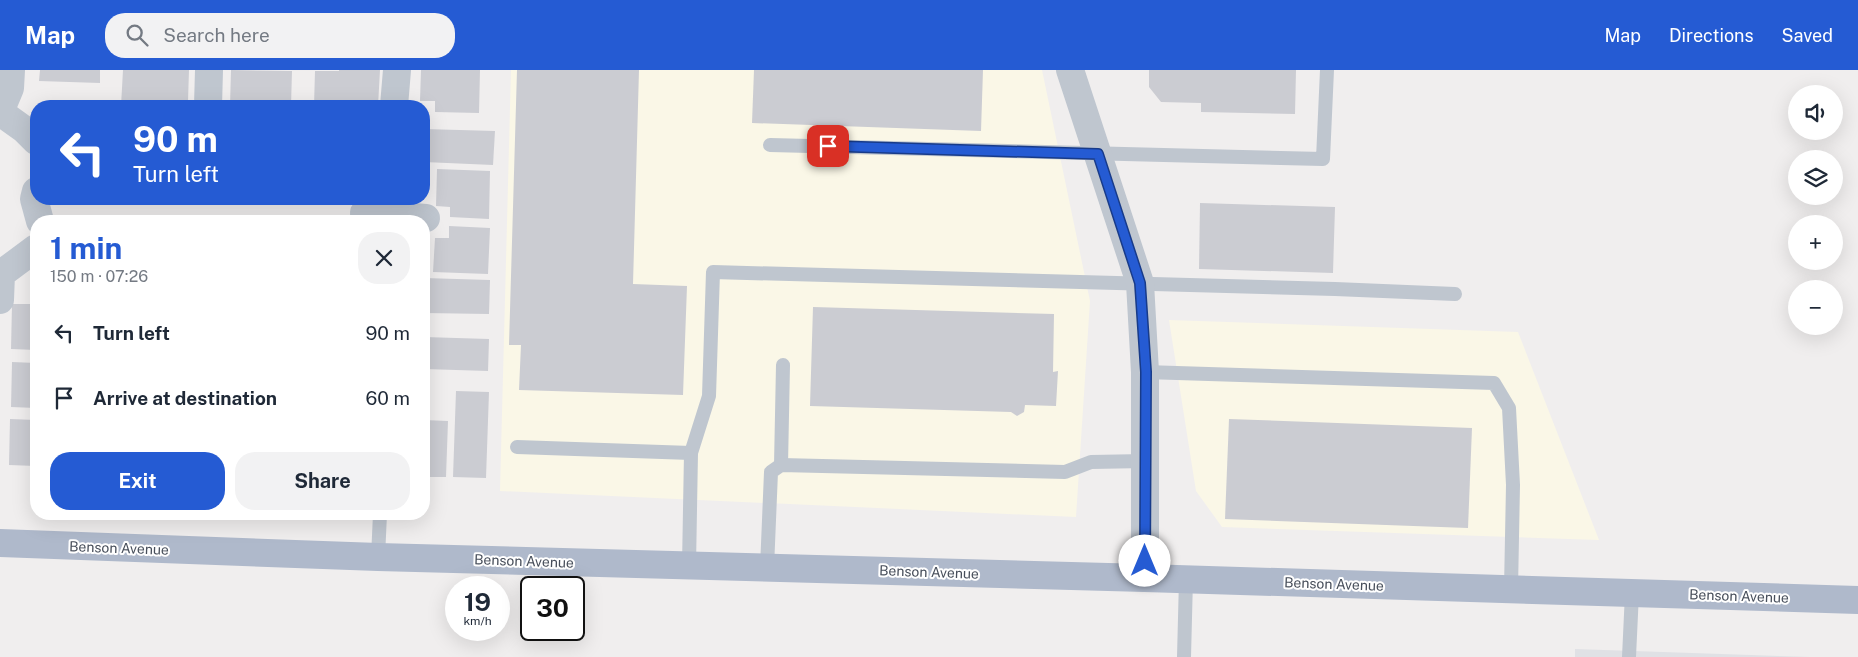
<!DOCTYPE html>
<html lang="en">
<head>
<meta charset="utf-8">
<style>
  :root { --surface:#fff; --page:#f2f2f3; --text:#1f2937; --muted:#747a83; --accent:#255bd3 }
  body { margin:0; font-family:"Public Sans",sans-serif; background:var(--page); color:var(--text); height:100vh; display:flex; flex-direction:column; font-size:19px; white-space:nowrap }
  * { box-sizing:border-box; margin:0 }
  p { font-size:16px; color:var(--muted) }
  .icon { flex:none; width:28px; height:28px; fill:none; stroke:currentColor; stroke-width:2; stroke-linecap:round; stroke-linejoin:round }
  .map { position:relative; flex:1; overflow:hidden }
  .side { position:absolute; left:30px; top:145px; width:400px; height:305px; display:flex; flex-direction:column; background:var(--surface); border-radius:20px; box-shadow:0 5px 20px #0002 }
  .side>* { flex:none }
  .guide { position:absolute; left:30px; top:30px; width:400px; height:105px; border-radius:20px; box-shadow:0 5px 20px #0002; background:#255bd3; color:#fff; overflow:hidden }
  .fabs { position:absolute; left:1788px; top:15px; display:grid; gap:10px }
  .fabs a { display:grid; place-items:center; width:55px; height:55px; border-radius:50%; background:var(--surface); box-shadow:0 5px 20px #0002; font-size:25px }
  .speed { position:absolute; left:445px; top:506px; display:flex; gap:10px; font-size:25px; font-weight:700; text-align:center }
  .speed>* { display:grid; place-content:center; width:65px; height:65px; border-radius:50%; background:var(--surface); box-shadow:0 5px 20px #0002; line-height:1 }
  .speed small { font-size:12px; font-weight:400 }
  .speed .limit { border:2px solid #111; border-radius:8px; background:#fff; color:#111 }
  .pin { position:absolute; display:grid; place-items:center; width:42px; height:42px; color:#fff; margin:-21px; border-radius:10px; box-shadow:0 2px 8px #0006 }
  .me { position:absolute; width:55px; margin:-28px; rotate:0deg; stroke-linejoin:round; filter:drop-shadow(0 0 4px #0008) }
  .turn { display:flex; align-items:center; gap:18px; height:105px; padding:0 20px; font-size:22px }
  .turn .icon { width:65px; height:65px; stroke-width:2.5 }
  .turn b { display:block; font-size:35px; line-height:42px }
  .round { display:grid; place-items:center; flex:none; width:52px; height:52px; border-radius:20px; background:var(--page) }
  .headline { display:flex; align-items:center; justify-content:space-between; height:85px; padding:0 20px }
  h1 { font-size:30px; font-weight:700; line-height:38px; color:var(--accent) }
  .primary-button { display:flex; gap:10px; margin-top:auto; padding:10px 20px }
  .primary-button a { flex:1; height:58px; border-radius:20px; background:var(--accent); color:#fff; font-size:20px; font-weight:700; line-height:58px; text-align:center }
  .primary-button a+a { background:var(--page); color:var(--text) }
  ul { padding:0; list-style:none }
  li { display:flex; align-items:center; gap:15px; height:65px; padding:0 20px }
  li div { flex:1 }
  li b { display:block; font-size:19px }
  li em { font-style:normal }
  header { display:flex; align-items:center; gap:30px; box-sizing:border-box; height:70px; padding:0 25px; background:var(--accent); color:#fff }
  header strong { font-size:24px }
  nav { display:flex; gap:28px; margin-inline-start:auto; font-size:18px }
  .search { width:350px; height:45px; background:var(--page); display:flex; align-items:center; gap:12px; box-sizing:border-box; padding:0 18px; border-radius:20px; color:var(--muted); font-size:19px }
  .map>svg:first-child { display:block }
</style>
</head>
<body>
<header>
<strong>Map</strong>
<div class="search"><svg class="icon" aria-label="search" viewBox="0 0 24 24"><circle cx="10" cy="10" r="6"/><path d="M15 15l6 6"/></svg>Search here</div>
<nav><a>Map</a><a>Directions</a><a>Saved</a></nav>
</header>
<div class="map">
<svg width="1858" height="587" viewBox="0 0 1858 587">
  <rect width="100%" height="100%" fill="#f0eeee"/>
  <!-- commercial -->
  <g fill="#faf7e7">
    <path d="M 511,0 L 1042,0 L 1090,231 L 1076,447 L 500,421 Z"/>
    <path d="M 1169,250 L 1518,262 L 1599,470 L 1222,457 L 1196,421 Z"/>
  </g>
  <!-- airport -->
  <path fill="#e0e1e5" d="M 1575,579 L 1810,587 L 1575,587 Z"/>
  <!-- building -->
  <g fill="#cbccd2">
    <path d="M 40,0 L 100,0 L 100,13 L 39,11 Z"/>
    <path d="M 123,0 L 189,0 L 188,31 L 150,30 L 150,36 L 121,36 Z"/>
    <path d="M 231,0 L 292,1 L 291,36 L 230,36 Z"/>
    <path d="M 339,0 L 380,0 L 378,36 L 314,36 L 315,1 L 339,1 Z"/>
    <path d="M 421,0 L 480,0 L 479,43 L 435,42 L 435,31 L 420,31 Z"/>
    <path d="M 517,0 L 639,0 L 633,214 L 687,216 L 683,325 L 519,320 L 521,275 L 509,275 Z"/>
    <path d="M 754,0 L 983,0 L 981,61 L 752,53 Z"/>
    <path d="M 1149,0 L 1296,0 L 1295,44 L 1201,42 L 1201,33 L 1161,32 L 1149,17 Z"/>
    <path d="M 424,59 L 495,61 L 493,95 L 424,92 Z"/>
    <path d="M 437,99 L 490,101 L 489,149 L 450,147 L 450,137 L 436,136 Z"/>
    <path d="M 1200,133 L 1335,137 L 1333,203 L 1199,199 Z"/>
    <path d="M 449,156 L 490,158 L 488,204 L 433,202 L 435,168 L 449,168 Z"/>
    <path d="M 424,208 L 490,210 L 489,244 L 424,243 Z"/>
    <path d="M 12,234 L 36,234 L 36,280 L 11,279 Z"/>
    <path d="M 813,237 L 1054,244 L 1053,302 L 1058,301 L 1056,336 L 1025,335 L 1024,342 L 1017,346 L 1011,342 L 810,336 Z"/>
    <path d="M 424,267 L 489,269 L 488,301 L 424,299 Z"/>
    <path d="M 12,292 L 36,293 L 36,338 L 11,337 Z"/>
    <path d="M 456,321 L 489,322 L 486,408 L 453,407 Z"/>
    <path d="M 10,349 L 36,350 L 36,396 L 9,395 Z"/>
    <path d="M 1229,349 L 1472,358 L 1468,458 L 1225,449 Z"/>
    <path d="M 424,350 L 448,351 L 446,407 L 424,407 Z"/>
  </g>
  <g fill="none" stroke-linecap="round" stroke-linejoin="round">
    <!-- lane -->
    <g stroke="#bfc6cf" stroke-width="14">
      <path d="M 770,75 L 1323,89 L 1327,0"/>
      <path d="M 1145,302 L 1494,313 L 1509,338 L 1513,415 L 1511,519"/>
      <path d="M 517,377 L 691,383"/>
      <path d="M 781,395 L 783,295"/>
      <path d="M 378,487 L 380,444"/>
      <path d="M 689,496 L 691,383 L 709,326 L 713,202 L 1335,219 L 1455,224"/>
      <path d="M 767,498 L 771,402 L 781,395 L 1065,402 L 1091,392 L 1145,391"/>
      <path d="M 1184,587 L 1186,509"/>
      <path d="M 1629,587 L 1632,523"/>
    </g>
    <!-- street -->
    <g stroke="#bfc6cf" stroke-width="28">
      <path d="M 1070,0 L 1140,213 L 1145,302 L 1145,508"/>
      <path d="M 208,36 L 209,0"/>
      <path d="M 394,36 L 397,0"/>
      <path d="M 0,42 L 25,60 L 36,71"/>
      <path d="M 0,42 L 10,18 L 11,0"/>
      <path d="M 36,121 L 34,129 L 40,151"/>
      <path d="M 364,143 L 426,148"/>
      <path d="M 0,230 L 1,204 L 36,178"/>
    </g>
    <!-- primary -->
    <path stroke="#afb9cb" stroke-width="28" d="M 0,473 L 378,487 L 1145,508 L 1858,530"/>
  </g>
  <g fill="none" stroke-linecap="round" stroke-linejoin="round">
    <!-- route casing -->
    <g stroke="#183b89" stroke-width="12">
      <path id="route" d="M 828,76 L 1098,84 L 1140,213 L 1146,302 L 1145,491"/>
    </g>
    <!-- route -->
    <use href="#route" stroke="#255bd3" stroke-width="9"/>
  </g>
  <g text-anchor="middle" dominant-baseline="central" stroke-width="4" stroke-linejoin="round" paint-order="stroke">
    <!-- street labels -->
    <g font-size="14" fill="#474e5a" stroke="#fff">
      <text transform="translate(119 478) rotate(2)">Benson Avenue</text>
      <text transform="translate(524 491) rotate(2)">Benson Avenue</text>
      <text transform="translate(929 502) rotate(2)">Benson Avenue</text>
      <text transform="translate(1334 514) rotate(2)">Benson Avenue</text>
      <text transform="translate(1739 526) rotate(2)">Benson Avenue</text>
    </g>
  </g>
</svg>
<div class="fabs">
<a><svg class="icon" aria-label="sound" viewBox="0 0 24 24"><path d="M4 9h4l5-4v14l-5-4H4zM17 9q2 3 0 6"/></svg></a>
<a><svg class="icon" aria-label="layers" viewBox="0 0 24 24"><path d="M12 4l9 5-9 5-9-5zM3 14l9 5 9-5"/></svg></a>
<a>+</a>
<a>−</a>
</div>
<div class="speed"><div>19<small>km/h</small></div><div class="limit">30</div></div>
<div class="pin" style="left:828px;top:76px;background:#d93025"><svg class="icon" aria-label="arrive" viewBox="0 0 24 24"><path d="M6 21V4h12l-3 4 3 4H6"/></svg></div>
<svg class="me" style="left:1145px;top:491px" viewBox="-20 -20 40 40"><circle r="19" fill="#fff"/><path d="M0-13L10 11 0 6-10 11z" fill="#255bd3"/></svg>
<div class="guide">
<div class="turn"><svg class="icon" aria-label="left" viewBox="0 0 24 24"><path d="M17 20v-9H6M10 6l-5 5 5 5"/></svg><div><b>90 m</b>Turn left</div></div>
</div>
<section class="side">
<div class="headline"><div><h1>1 min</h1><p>150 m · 07:26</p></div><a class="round"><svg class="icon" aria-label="close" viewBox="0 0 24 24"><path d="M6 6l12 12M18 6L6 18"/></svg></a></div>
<ul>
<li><svg class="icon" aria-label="left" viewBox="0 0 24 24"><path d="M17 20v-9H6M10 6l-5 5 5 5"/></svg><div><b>Turn left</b></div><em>90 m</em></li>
<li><svg class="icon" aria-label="arrive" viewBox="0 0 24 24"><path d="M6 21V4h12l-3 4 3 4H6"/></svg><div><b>Arrive at destination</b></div><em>60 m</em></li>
</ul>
<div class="primary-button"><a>Exit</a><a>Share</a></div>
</section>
</div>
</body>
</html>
